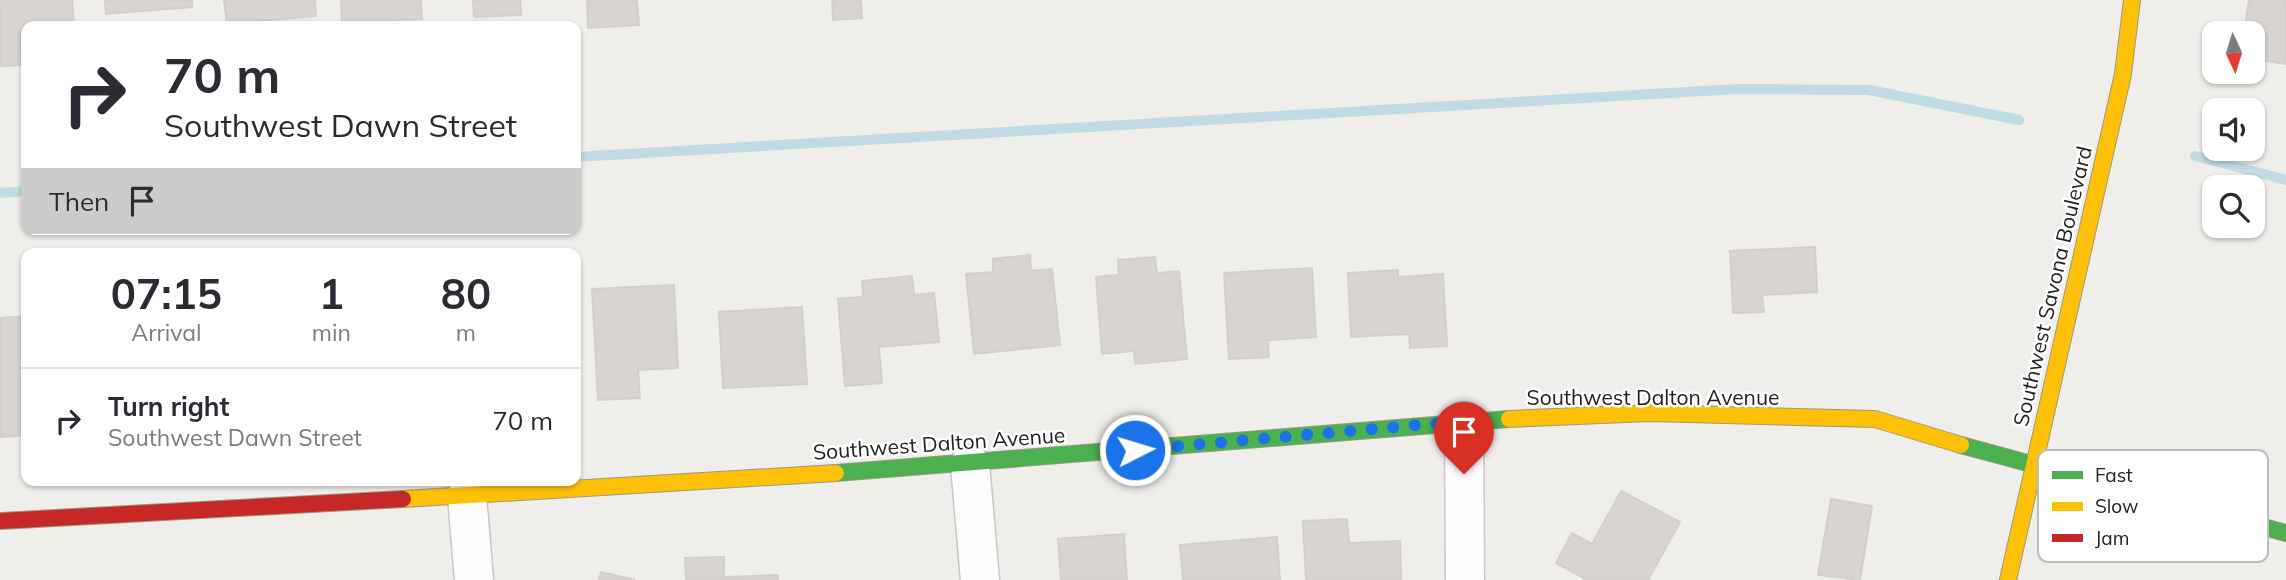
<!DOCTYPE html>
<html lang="en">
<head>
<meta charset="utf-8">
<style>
  :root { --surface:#fff; --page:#f7f7f7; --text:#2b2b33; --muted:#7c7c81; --line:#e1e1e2 }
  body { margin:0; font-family:Mulish,sans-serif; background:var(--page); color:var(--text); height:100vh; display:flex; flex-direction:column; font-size:26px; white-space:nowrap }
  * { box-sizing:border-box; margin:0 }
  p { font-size:23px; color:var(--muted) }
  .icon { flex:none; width:38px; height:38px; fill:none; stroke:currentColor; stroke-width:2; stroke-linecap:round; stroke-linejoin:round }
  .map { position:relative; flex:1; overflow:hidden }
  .panel { position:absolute; left:21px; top:248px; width:560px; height:238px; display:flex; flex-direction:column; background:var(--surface); border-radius:14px; box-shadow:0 2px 5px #0004 }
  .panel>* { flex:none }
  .guide { position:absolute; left:21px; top:21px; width:560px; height:214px; border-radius:14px; box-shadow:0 2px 5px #0004; background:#fff; color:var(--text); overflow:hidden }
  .needle { width:46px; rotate:176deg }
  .controls { position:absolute; left:2202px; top:21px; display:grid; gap:14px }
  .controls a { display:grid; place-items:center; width:63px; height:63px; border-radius:14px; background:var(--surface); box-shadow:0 2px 5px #0004; font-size:35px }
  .pin { position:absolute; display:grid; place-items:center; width:60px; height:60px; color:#fff; margin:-72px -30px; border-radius:50% 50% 50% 0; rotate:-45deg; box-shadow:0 0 7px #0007 }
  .pin .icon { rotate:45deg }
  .me { position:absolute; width:77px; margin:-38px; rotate:85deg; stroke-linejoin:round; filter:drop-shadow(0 0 5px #0008) }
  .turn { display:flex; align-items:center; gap:24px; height:147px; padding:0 28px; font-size:32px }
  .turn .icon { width:91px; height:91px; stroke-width:2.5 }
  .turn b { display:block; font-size:49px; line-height:60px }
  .then { display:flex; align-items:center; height:66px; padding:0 28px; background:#0003; gap:14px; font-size:26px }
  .eta { display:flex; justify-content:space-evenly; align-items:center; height:119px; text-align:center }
  .eta b { font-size:42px; font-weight:700; line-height:49px }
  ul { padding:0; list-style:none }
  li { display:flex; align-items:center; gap:21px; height:105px; padding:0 28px; border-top:2px solid var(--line) }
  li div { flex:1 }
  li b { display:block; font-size:26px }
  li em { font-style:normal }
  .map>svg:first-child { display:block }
</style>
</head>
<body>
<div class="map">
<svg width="2286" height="580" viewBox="0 0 2286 580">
  <rect width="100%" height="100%" fill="#f0eeeb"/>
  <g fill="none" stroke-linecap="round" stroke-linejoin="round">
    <!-- stream -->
    <g stroke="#bfdbe3" stroke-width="10">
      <path d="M 2195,156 L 2286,180"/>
      <path d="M 576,157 L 1738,89 L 1869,90 L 2019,120"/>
      <path d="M 0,193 L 26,191"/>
    </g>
  </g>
  <!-- building -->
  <g fill="#d7d4d2" stroke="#d3d0cc" stroke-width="2">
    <path d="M 0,0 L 72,0 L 74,26 L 26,26 L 26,33 L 20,34 L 22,65 L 0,66 Z"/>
    <path d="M 105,0 L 192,0 L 192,7 L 106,14 Z"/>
    <path d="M 224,0 L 315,0 L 316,16 L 227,24 Z"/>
    <path d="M 341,0 L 421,0 L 422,19 L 397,20 L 397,26 L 342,26 Z"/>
    <path d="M 473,0 L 520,0 L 521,15 L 474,17 Z"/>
    <path d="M 587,0 L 637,0 L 639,25 L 588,28 Z"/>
    <path d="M 832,0 L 861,0 L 862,18 L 833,20 Z"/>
    <path d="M 2249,0 L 2286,0 L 2286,64 L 2252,59 L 2252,33 L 2244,33 Z"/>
    <path d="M 1815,247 L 1817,292 L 1762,295 L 1764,312 L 1733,313 L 1730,251 Z"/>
    <path d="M 1030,255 L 1031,271 L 1052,269 L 1060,345 L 974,354 L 966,274 L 993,272 L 993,259 Z"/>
    <path d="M 1155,257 L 1157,273 L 1179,271 L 1187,359 L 1135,364 L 1134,351 L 1102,354 L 1096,277 L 1119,275 L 1118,260 Z"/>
    <path d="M 1312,268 L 1316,337 L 1268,340 L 1269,357 L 1229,359 L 1224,273 Z"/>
    <path d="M 1398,270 L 1398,277 L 1443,274 L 1447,346 L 1410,348 L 1409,334 L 1351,337 L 1348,273 Z"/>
    <path d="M 912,276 L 914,295 L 934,293 L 939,342 L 879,347 L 882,383 L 845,386 L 838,299 L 863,297 L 862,281 Z"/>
    <path d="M 674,285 L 678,368 L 638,370 L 640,398 L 598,400 L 592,289 Z"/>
    <path d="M 802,307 L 807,384 L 723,388 L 719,312 Z"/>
    <path d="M 26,316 L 26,435 L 0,437 L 0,318 Z"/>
    <path d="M 1621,491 L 1680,522 L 1648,580 L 1587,580 L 1556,563 L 1572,533 L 1592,544 Z"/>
    <path d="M 1831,499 L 1872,506 L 1860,580 L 1818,575 Z"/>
    <path d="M 1347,519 L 1349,543 L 1400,541 L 1401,580 L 1306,580 L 1303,521 Z"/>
    <path d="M 1124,534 L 1127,580 L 1061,580 L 1058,539 Z"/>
    <path d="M 1277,537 L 1280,580 L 1183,580 L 1180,545 Z"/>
    <path d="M 724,557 L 724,577 L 778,575 L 778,580 L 686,580 L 685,558 Z"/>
    <path d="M 601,572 L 635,580 L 599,580 Z"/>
  </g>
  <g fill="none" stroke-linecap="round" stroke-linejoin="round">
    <!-- street casing -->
    <g stroke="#c9c8c7" stroke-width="41">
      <g id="street">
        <path d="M 1464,421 L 1465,580"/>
        <path d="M 970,464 L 980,580"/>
        <path d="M 467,496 L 474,580"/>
      </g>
    </g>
    <!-- fast casing -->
    <g stroke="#999a82" stroke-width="18">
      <g id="fast">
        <path d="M 1961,445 L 2286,533"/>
        <path d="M 836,473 L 1509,419"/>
      </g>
    </g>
    <!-- slow casing -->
    <g stroke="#999a82" stroke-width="18">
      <g id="slow">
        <path d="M 1509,419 L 1650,413 L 1875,419 L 1961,445"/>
        <path d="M 403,499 L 836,473"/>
        <path d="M 2008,580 L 2123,74 L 2132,0"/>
      </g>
    </g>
    <!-- jam casing -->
    <g stroke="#999a82" stroke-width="18">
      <path id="jam" d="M 0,521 L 403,499"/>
    </g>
    <!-- street -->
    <use href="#street" stroke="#fdfcfc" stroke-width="38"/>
    <!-- fast -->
    <use href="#fast" stroke="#4caf50" stroke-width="16"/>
    <!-- slow -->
    <use href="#slow" stroke="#ffc107" stroke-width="16"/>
    <!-- jam -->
    <use href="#jam" stroke="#c62828" stroke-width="16"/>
  </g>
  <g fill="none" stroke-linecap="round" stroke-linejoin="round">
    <!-- route -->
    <path stroke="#1a73e8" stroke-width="12" stroke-dasharray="0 21.6" d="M 1135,450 L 1464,421 L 1464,474"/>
  </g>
  <g text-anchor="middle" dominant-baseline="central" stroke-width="5" stroke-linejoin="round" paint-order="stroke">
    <!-- street labels -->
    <g font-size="21" fill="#222" stroke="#fff">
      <text transform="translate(2052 286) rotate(-77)">Southwest Savona Boulevard</text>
      <text x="1653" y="397">Southwest Dalton Avenue</text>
      <text transform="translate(939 443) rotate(-4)">Southwest Dalton Avenue</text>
    </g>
  </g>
  <!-- legend -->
  <rect x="2038" y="450" width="230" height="112" rx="10" fill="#fff" stroke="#bdbdbd" stroke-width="2"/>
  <rect x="2052" y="471" width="31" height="8" fill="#4caf50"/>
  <rect x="2052" y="502" width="31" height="9" fill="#ffc107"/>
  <rect x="2052" y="534" width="31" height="8" fill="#c62828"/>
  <g font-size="19" fill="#222">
    <text x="2095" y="482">Fast</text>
    <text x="2095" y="513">Slow</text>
    <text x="2095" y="545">Jam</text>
  </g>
</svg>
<div class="controls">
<a><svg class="needle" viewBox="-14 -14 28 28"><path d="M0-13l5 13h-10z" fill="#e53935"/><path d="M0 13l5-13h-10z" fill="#7c7c81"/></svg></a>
<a><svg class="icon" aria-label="sound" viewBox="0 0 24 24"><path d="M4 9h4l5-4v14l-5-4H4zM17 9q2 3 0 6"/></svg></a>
<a><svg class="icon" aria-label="search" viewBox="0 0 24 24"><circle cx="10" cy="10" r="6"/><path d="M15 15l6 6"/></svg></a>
</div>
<div class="pin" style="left:1464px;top:474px;background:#d93025"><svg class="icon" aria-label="arrive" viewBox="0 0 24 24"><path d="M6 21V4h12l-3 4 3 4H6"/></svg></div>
<svg class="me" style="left:1135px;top:450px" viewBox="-20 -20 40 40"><circle r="17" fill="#1a73e8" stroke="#fff" stroke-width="3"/><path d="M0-11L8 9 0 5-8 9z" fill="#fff"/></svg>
<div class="guide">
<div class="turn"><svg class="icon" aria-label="right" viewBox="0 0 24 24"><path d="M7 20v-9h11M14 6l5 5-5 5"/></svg><div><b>70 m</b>Southwest Dawn Street</div></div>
<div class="then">Then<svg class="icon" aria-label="arrive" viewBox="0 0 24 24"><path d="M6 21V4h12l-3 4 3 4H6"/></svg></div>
</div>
<section class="panel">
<div class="eta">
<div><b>07:15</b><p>Arrival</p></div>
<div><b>1</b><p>min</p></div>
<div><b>80</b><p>m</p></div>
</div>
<ul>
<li><svg class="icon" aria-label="right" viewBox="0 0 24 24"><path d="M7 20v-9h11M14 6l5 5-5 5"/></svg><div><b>Turn right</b><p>Southwest Dawn Street</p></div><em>70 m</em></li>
</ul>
</section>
</div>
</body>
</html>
